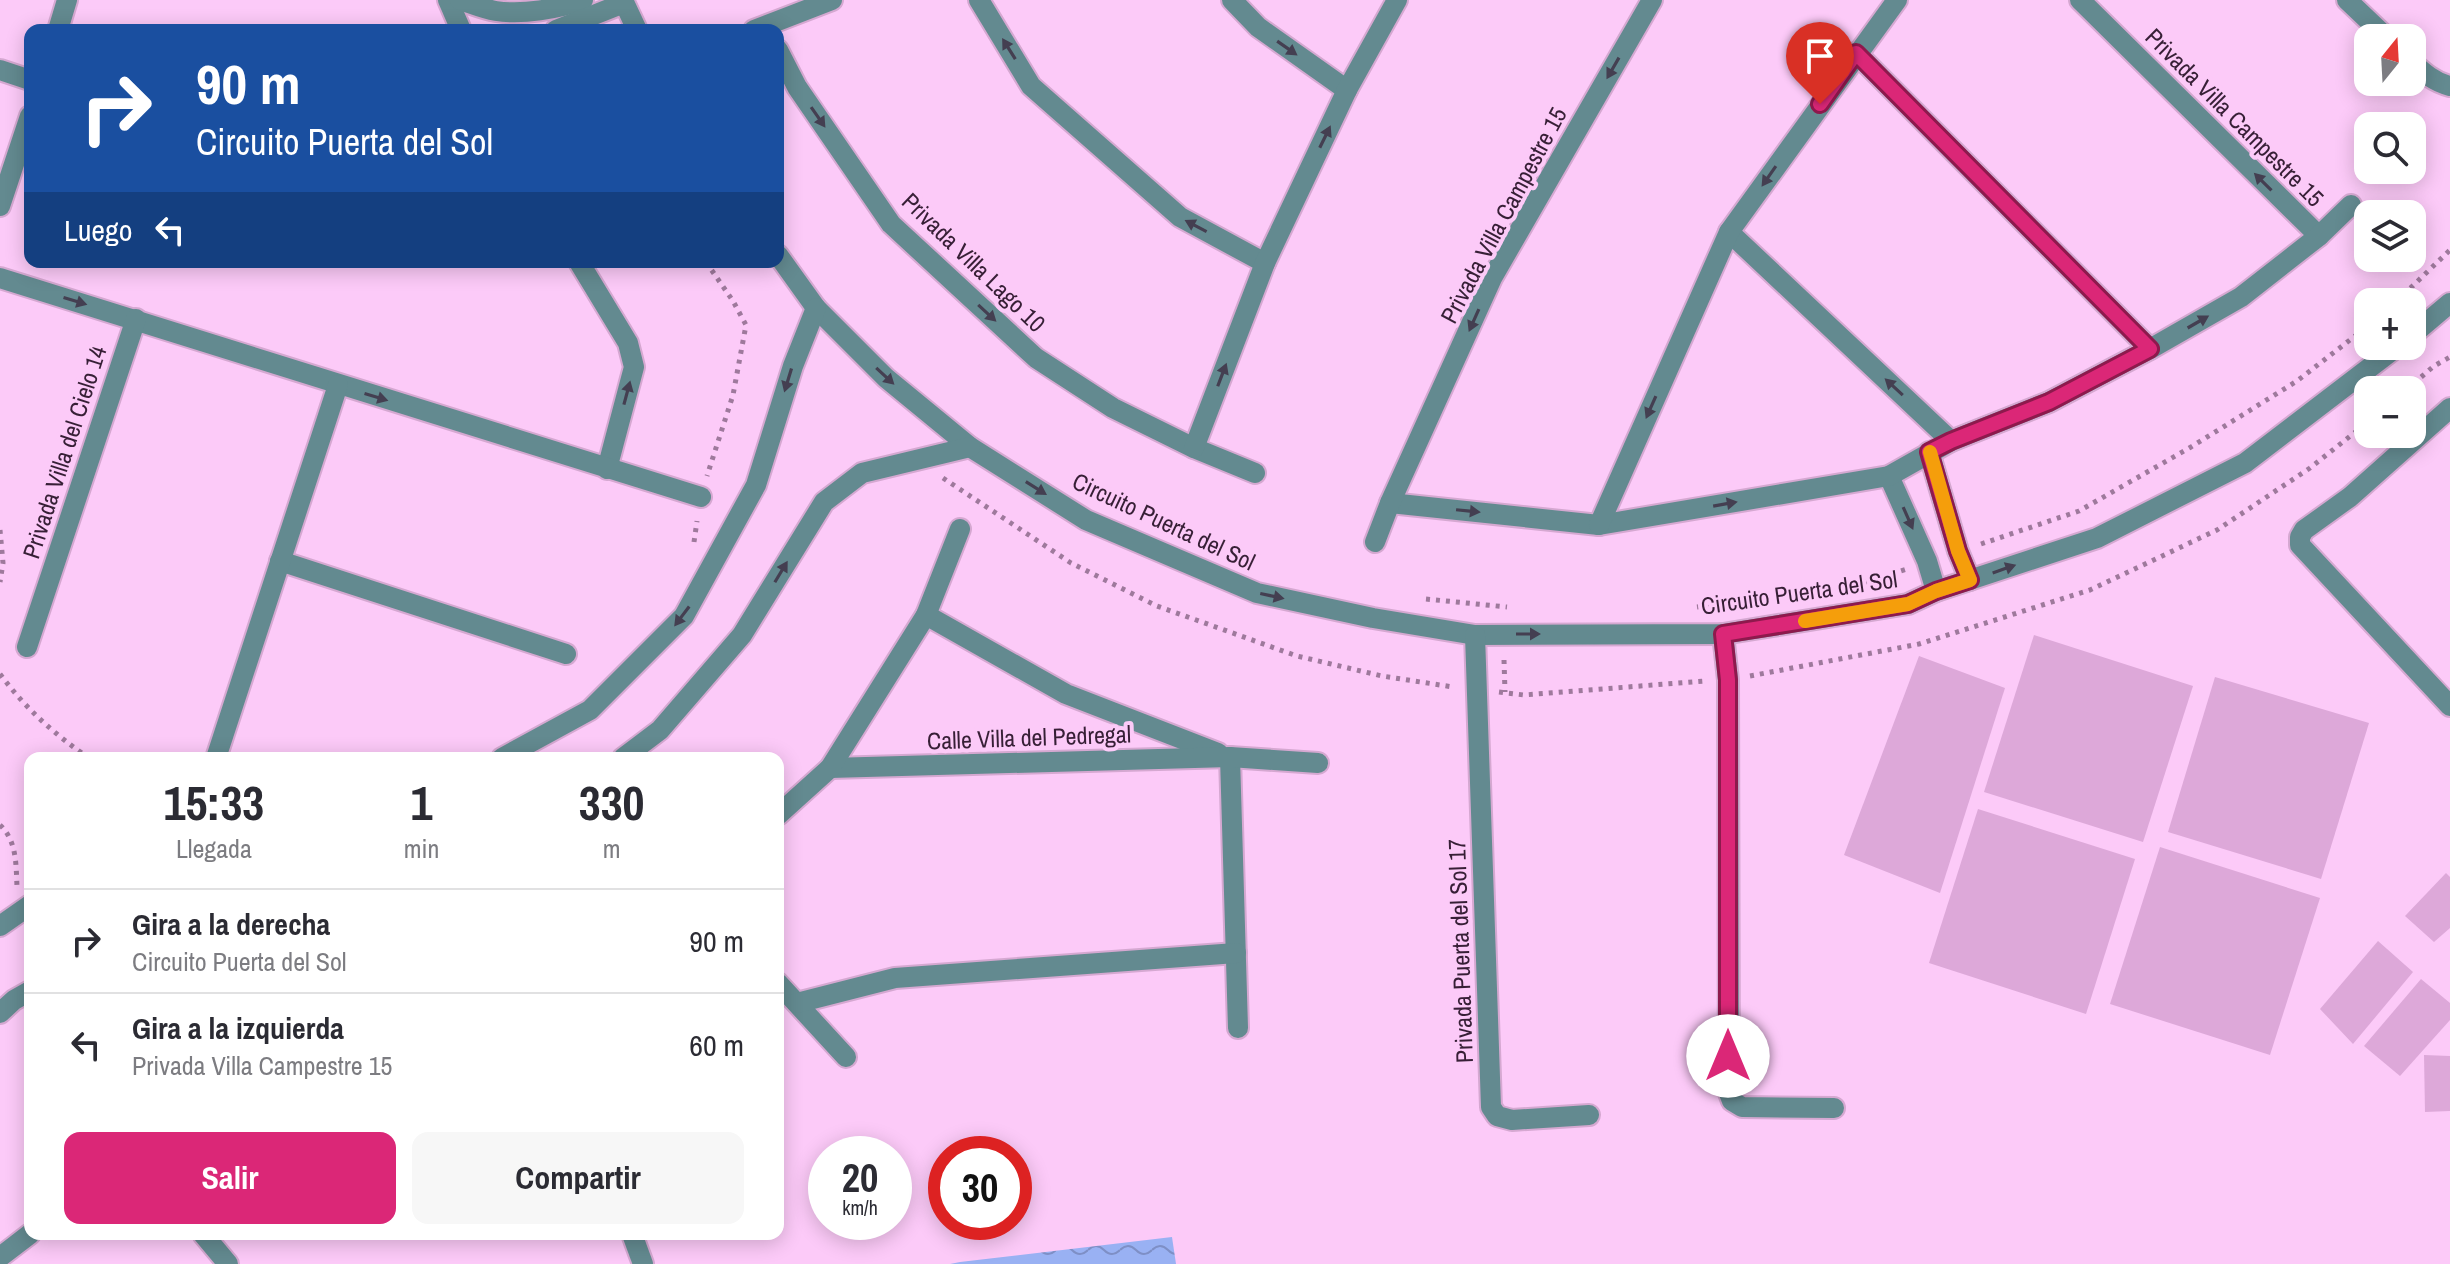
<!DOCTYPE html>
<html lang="es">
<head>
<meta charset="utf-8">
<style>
  :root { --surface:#fff; --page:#f7f7f7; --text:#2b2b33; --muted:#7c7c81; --line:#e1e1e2; --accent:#db2777 }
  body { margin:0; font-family:"Archivo Narrow",sans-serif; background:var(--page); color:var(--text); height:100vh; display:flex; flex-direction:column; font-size:30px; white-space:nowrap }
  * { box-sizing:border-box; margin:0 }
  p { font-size:26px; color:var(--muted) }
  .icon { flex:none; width:44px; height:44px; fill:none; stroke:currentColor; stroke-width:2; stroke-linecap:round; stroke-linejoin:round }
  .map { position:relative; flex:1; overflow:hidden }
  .sheet { position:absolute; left:24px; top:752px; width:760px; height:488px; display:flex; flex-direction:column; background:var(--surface); border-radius:16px; box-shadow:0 4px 20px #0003 }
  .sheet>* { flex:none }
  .top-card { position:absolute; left:24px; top:24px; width:760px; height:244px; border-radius:16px; box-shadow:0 4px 20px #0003; background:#1a4fa0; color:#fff; overflow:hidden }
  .needle { width:52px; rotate:18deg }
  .tools { position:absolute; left:2354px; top:24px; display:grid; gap:16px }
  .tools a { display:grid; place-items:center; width:72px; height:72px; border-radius:16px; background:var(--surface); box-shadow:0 4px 20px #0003; font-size:40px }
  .speed { position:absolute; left:808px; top:1136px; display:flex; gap:16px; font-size:40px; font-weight:700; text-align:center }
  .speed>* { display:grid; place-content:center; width:104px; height:104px; border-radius:50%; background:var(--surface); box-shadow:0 4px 20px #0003; line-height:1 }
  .speed small { font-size:20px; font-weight:400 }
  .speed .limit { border:12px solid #d22; background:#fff; color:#111 }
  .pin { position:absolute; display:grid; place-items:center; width:68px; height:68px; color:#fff; margin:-82px -34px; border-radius:50% 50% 50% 0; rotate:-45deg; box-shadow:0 0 8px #0007 }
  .pin .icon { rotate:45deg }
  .me { position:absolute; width:88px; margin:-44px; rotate:0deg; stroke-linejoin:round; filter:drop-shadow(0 0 6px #0008) }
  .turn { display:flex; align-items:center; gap:28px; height:168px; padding:0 40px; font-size:36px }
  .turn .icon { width:104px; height:104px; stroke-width:2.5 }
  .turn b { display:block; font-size:56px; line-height:68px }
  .then { display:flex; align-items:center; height:76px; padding:0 40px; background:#0003; gap:16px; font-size:30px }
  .eta { display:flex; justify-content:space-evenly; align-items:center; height:136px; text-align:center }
  .eta b { font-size:48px; font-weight:800; line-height:56px }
  .action { display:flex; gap:16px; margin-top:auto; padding:16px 40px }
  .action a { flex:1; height:92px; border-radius:16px; background:var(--accent); color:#fff; font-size:32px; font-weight:800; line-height:92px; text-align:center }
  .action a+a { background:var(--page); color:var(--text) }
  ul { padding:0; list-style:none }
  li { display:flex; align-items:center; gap:24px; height:104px; padding:0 40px; border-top:2px solid var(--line) }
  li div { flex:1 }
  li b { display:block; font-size:30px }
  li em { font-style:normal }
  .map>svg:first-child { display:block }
</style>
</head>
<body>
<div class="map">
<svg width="2450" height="1264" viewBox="0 0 2450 1264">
  <defs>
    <pattern id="water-waves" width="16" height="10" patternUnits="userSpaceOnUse" patternTransform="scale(2)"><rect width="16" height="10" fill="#99b1f3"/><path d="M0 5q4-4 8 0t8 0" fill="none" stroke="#7e8fc6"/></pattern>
  </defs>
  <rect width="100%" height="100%" fill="#fccaf8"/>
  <!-- pitch -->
  <g fill="#dda8d9">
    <path d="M 2034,635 L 2193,686 L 2143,842 L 1984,792 Z"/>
    <path d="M 1919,656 L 2005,688 L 1940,893 L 1844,855 Z"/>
    <path d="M 2215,677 L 2369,723 L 2321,879 L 2168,832 Z"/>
    <path d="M 1978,809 L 2135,859 L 2086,1014 L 1929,963 Z"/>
    <path d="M 2160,847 L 2320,898 L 2270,1055 L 2110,1004 Z"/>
    <path d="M 2446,873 L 2450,877 L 2450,928 L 2434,942 L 2405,916 Z"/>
    <path d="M 2378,941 L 2413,972 L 2353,1044 L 2320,1009 Z"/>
    <path d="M 2421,979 L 2450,1003 L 2450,1020 L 2400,1076 L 2364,1046 Z"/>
    <path d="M 2424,1055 L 2450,1056 L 2450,1111 L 2425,1112 Z"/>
  </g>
  <!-- water -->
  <path fill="url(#water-waves)" d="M 1172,1237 L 1176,1264 L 950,1264 L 960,1262 Z"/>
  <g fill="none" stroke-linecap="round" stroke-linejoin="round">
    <!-- minor casing -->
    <g stroke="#d5a8d1" stroke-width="24">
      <g id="minor">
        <path d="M 448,0 L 461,30"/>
        <path d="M 460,0 C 472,4 484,9 496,11 C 523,15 557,9 583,0"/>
        <path d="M 623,0 L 637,30"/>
        <path d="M 979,0 L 1031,86 L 1180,217 L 1265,263"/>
        <path d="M 1232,0 L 1258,27 L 1347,90"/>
        <path d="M 2080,0 L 2319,236"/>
        <path d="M 2347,0 L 2387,38"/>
        <path d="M 58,30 L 67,0"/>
        <path d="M 556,30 L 624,3"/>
        <path d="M 754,30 L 832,0"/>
        <path d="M 778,50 L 797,87 L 891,224 L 1036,358 L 1113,408 L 1194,448 L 1255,473"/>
        <path d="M 1856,53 L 2150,349"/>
        <path d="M 2412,62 C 2424,73 2434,82 2450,86"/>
        <path d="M 0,70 L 30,80"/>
        <path d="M 0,206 L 30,116"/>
        <path d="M 1729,232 L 1951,441"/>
        <path d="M 778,255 L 816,308 L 886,378 L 970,447 L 1086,520 L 1257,593 L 1373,618 L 1475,635 L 1723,634 L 1908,604 L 1936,591 L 2097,538 L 2245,463 L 2398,346"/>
        <path d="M 579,262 L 628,343 L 634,367 L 607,469"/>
        <path d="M 0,278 L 701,497"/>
        <path d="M 2412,335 L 2450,303"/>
        <path d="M 2450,408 L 2350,497 L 2304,530 L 2300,537 L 2300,545 L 2450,706"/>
        <path d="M 1194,448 L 1265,263 L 1347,90 L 1397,0"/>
        <path d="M 1929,452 L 1958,551 L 1970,580"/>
        <path d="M 1889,476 L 1927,561 L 1936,591"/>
        <path d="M 1390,503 L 1599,525 L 1889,476 L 1951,441 L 2049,402 L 2150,349 L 2241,297 L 2319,236 L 2351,205"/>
        <path d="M 1599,525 L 1729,232 L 1897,0"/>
        <path d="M 1375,542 L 1390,503 L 1492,278 L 1652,0"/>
        <path d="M 280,561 L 566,654"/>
        <path d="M 926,615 L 1066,694 L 1218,753"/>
        <path d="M 1723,634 L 1728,680 L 1729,1093 L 1732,1101 L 1742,1107 L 1834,1108"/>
        <path d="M 1475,635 L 1491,1107 L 1497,1116 L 1512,1120 L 1589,1115"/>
        <path d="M 27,647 L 136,319"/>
        <path d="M 1230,757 L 1238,1028"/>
        <path d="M 216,758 L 338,385"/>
        <path d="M 502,758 L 590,710 L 684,616 L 756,485 L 793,366 L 816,308"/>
        <path d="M 623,758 L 660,730 L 742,635 L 824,502 L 862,473 L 970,447"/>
        <path d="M 830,768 L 1230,757 L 1318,763"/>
        <path d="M 778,815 L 830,768 L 926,615 L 960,529"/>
        <path d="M 0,926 L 30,905"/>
        <path d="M 778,983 L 846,1057"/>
        <path d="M 797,1003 L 895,978 L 1236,953"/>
        <path d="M 0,1013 L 14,1000 L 30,991"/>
        <path d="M 203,1234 L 228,1264"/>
        <path d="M 632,1234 L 643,1264"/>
        <path d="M 0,1257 L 30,1234"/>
      </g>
    </g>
    <!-- path -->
    <g stroke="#9e799c" stroke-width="5" stroke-dasharray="4 6" stroke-linecap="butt">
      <path d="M 706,262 L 733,301 L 746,325 L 733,395 L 707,476"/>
      <path d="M 2396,302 L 2450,250"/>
      <path d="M 2406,390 L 2434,366 L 2450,357"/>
      <path d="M 943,478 L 1071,563 L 1157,606 L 1297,656 L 1382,676 L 1453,687"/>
      <path d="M 0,530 L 3,563 L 0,582"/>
      <path d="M 694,542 L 697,521"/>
      <path d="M 1981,544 L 2079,511 L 2191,447 L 2297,381 L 2368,326"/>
      <path d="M 1863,583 L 1907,569"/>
      <path d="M 1426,599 L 1507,607"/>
      <path d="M 1697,607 L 1798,594"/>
      <path d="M 1504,660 L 1505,692"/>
      <path d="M 0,674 C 26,709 54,734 89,758"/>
      <path d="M 1750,676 L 1919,644 L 2090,590 L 2217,530 L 2310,468 L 2368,422"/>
      <path d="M 1499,692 L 1524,695 L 1705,681"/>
      <path d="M 0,825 C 17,841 16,865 17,887"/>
    </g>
    <!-- minor -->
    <use href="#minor" stroke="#638a90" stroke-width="20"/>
  </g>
  <!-- one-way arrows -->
  <defs><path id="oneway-solid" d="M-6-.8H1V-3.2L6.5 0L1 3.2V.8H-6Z" transform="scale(2)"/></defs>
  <g fill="#443f51">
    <use href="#oneway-solid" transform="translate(1287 48) rotate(35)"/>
    <use href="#oneway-solid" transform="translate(1009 49) rotate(-122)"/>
    <use href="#oneway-solid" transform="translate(1613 68) rotate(120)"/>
    <use href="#oneway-solid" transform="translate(818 117) rotate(55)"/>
    <use href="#oneway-solid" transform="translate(1325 137) rotate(-64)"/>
    <use href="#oneway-solid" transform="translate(1769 176) rotate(125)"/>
    <use href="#oneway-solid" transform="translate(2263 182) rotate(-135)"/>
    <use href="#oneway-solid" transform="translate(1196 226) rotate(-152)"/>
    <use href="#oneway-solid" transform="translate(75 301) rotate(17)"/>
    <use href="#oneway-solid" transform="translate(987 313) rotate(43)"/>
    <use href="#oneway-solid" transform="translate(1474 320) rotate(114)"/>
    <use href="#oneway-solid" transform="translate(2198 322) rotate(-30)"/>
    <use href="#oneway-solid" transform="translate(1222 375) rotate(-69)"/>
    <use href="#oneway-solid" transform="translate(885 376) rotate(43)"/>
    <use href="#oneway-solid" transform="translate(788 380) rotate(107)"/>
    <use href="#oneway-solid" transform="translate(1894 387) rotate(-137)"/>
    <use href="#oneway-solid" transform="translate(627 393) rotate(-75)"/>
    <use href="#oneway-solid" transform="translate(376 397) rotate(17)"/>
    <use href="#oneway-solid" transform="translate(1651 407) rotate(114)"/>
    <use href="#oneway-solid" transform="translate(1036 488) rotate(32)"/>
    <use href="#oneway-solid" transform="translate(1725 504) rotate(-10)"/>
    <use href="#oneway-solid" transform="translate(1468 511) rotate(6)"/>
    <use href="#oneway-solid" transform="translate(1908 518) rotate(66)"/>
    <use href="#oneway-solid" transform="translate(2004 569) rotate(-19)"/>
    <use href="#oneway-solid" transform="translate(781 572) rotate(-59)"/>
    <use href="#oneway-solid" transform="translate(1272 596) rotate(12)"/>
    <use href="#oneway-solid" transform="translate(682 616) rotate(127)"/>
    <use href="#oneway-solid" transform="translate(1528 634)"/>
  </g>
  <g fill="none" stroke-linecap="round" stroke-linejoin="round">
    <!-- route casing -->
    <g stroke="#8e194d" stroke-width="20">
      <path id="route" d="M 1728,1056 L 1728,680 L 1723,634 L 1908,604 L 1936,591 L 1970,580 L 1958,551 L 1929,452 L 1951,441 L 2049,402 L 2150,349 L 1856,53 L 1820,104"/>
    </g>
    <!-- route -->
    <use href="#route" stroke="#db2777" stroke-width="14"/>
    <!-- slow -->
    <path stroke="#f59e0b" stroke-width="14" d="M 1805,621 L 1908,604 L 1936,591 L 1970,580 L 1958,551 L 1930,452"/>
  </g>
  <g text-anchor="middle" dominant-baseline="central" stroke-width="8" stroke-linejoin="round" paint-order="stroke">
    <!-- street labels -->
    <g font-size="24" fill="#371f36" stroke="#fccaf8">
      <text transform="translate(2235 117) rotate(45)">Privada Villa Campestre 15</text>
      <text transform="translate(1503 215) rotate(-62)">Privada Villa Campestre 15</text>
      <text transform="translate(974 262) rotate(44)">Privada Villa Lago 10</text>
      <text transform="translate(64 452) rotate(-72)">Privada Villa del Cielo 14</text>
      <text transform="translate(1164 521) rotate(25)">Circuito Puerta del Sol</text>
      <text transform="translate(1799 592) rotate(-8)">Circuito Puerta del Sol</text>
      <text transform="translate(1029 737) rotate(-2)">Calle Villa del Pedregal</text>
      <text transform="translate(1460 951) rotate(-92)">Privada Puerta del Sol 17</text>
    </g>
  </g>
</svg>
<div class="tools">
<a><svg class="needle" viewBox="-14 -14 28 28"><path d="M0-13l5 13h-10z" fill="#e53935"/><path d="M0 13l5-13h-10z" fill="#7c7c81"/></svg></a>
<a><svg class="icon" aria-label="search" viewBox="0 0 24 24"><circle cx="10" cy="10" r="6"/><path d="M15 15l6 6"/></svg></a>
<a><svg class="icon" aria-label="layers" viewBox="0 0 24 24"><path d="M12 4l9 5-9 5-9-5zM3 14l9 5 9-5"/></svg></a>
<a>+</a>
<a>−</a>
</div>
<div class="speed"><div>20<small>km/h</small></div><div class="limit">30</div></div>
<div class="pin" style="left:1820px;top:104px;background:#d93025"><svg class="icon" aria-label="arrive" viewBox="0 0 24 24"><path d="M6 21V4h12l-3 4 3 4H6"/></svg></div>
<svg class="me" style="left:1728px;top:1056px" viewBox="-20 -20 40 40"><circle r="19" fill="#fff"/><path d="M0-13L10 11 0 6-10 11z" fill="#db2777"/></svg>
<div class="top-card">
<div class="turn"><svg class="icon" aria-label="right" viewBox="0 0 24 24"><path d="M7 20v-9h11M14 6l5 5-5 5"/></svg><div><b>90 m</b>Circuito Puerta del Sol</div></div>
<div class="then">Luego<svg class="icon" aria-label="left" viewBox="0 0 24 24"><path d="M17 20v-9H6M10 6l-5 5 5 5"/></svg></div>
</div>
<section class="sheet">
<div class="eta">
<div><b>15:33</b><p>Llegada</p></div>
<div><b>1</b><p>min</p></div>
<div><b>330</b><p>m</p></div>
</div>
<ul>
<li><svg class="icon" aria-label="right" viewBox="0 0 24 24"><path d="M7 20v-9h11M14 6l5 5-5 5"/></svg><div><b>Gira a la derecha</b><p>Circuito Puerta del Sol</p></div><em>90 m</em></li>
<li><svg class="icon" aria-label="left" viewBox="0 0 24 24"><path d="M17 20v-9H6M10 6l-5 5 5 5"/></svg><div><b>Gira a la izquierda</b><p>Privada Villa Campestre 15</p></div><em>60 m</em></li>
</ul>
<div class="action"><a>Salir</a><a>Compartir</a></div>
</section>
</div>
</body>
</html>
